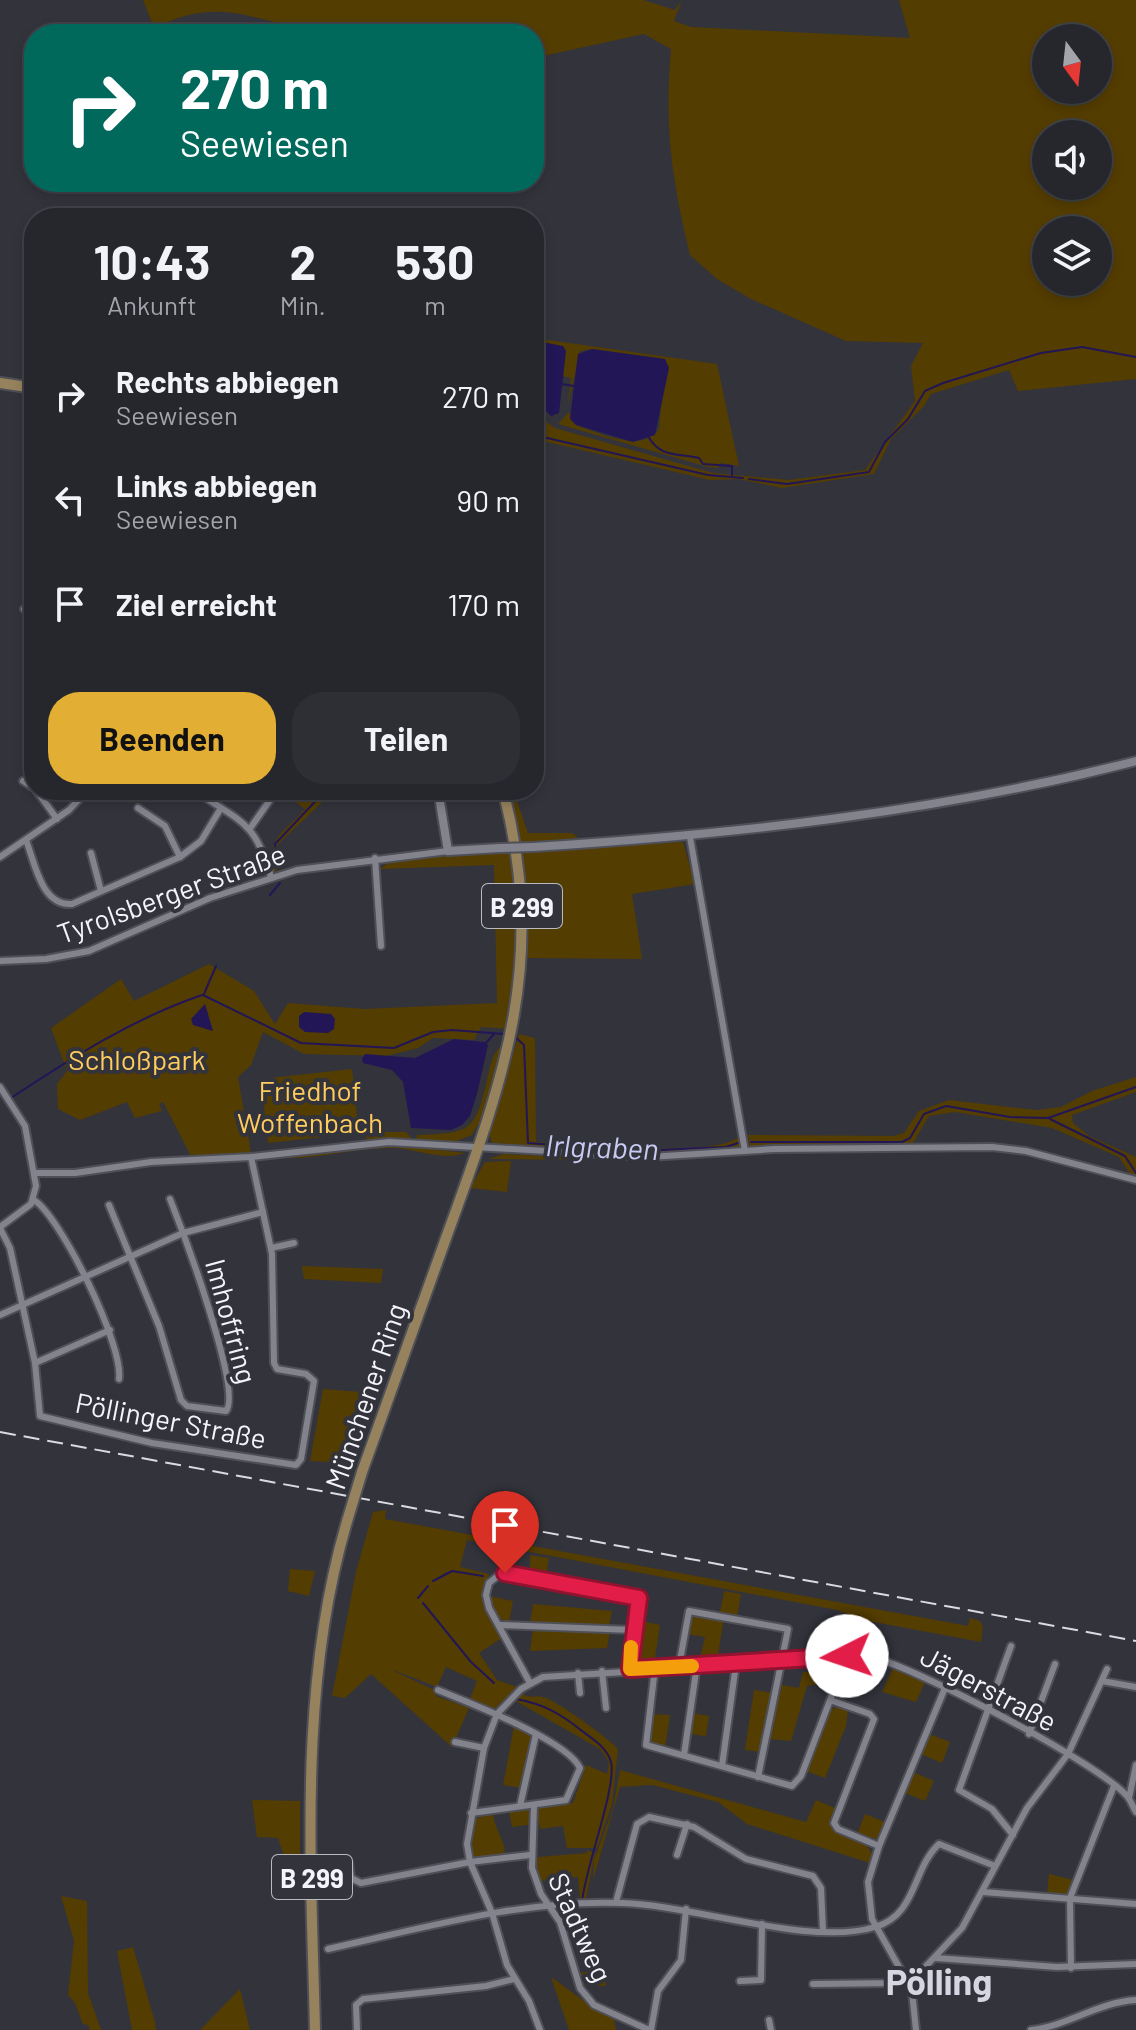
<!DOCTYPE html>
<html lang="de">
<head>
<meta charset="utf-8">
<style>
  :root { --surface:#26262d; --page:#2e2e35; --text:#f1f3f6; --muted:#a4a5aa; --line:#424349; --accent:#e2af34 }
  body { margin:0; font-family:Barlow,sans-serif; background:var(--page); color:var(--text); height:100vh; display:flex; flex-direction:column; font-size:30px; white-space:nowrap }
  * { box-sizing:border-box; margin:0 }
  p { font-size:26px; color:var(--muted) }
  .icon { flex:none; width:44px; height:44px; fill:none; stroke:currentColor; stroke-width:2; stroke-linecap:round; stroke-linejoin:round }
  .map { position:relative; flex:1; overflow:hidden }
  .sheet { position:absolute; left:24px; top:208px; width:520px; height:592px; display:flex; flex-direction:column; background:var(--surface); border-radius:32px; box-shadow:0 4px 12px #0003,0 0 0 2px var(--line) }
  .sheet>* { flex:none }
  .banner { position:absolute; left:24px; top:24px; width:520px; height:168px; border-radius:32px; box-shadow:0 4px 12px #0003,0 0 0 2px var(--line); background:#00695c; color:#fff; overflow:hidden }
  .needle { width:52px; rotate:165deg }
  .controls { position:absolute; left:1032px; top:24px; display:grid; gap:16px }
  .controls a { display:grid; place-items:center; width:80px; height:80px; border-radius:50%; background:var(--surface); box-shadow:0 4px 12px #0003,0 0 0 2px var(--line); font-size:40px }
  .pin { position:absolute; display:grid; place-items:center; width:68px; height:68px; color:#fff; margin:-82px -34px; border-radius:50% 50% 50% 0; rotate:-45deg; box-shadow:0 0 8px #0007 }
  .pin .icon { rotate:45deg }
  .me { position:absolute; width:88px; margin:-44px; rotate:266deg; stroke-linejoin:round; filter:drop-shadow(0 0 6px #0008) }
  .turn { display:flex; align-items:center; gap:28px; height:168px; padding:0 24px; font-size:36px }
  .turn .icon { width:104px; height:104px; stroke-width:2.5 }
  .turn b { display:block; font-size:56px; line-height:68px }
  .eta { display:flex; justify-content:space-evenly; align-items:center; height:136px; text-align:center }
  .eta b { font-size:48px; font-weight:700; line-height:56px }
  .primary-button { display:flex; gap:16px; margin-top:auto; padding:16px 24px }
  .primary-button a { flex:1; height:92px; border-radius:32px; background:var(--accent); color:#111; font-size:32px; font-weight:700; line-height:92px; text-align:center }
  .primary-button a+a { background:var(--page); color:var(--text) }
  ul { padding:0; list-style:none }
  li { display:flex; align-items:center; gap:24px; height:104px; padding:0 24px }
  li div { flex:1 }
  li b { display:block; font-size:30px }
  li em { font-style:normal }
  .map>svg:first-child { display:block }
</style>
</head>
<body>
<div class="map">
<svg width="1136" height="2030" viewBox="0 0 1136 2030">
  <rect width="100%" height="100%" fill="#33333c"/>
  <!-- green -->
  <g fill="#543d00" fill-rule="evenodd">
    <path d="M 143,0 L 643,0 L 675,10 L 682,0 L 674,21 L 691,27 L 910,38 L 899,0 L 1136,0 L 1136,379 L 1018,391 L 1009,370 L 931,394 L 924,406 L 891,439 L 874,474 L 782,488 L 739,479 L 710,480 L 534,439 L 534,413 L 555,428 L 713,473 L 789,480 L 865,470 L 915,401 L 911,366 L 923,343 L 846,341 L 751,299 L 717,279 L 690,255 C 672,180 664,127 671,49 L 644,34 L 534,58 L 534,34 L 287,34 L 286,25 C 232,11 206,3 154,28 ZM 1046,38 L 1098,38 L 1098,90 L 1046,90 ZM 1046,134 L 1098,134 L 1098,186 L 1046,186 ZM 1046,230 L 1098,230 L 1098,282 L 1046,282 Z"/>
    <path d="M 534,338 L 717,364 L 739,466 L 720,463 L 718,468 L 708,467 L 558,424 L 569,412 L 576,425 C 599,433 642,454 659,429 L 665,359 L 592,349 L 580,351 L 568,406 L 571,378 L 563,376 L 565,348 L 534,343 Z"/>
    <path d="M 280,790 L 335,790 L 277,845 L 282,868 L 274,872 C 267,835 283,835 305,809 Z"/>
    <path d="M 508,790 L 513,790 L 528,833 L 572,833 L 578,838 L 519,843 Z"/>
    <path d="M 683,842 L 695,884 L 632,894 L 642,959 L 527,958 L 528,917 L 521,852 Z"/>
    <path d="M 512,852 C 520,912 517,970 509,1029 L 481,1027 L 474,1040 L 433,1038 L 418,1048 L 386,1056 L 304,1054 L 263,1032 L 251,1065 L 238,1077 L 251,1153 L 192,1158 L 163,1102 L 159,1104 L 162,1111 L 135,1118 L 127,1102 L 80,1120 L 58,1109 L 57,1084 L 67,1071 L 51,1028 L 121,979 L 134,1001 L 209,964 L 254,991 L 275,1024 L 288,1003 L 365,1009 L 497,1003 L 494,865 L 380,869 L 392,860 Z"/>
    <path d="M 519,1034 L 535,1038 L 536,1142 C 578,1144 709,1159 739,1137 L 741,1147 L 649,1154 L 492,1143 L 489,1134 Z"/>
    <path d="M 506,1046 L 486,1111 L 472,1135 L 451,1143 L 416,1140 L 417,1135 C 473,1133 475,1131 488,1076 C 491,1065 492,1055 500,1047 Z"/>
    <path d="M 352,1069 L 359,1133 L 268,1143 L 261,1079 Z"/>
    <path d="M 1136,1077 L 1136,1092 L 1072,1115 L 1073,1123 L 1089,1136 L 1136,1157 L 1136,1175 L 1130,1174 L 1119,1157 L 1052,1128 L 955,1112 L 929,1116 L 913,1143 L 750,1147 L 748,1135 L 893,1136 L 904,1133 L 919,1111 L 949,1100 L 1036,1110 L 1061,1107 L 1092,1091 Z"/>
    <path d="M 366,1132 L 406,1132 L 411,1138 L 367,1141 Z"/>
    <path d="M 369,1145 L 397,1145 L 465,1153 C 444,1161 419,1150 396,1148 C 358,1147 321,1159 283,1158 Z"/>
    <path d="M 503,1154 L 578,1157 L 581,1160 L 489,1159 Z"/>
    <path d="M 511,1161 L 507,1192 L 470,1188 L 485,1162 Z"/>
    <path d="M 302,1266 L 383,1269 L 381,1283 L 304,1279 Z"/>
    <path d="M 323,1389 L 361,1392 L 371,1401 L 351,1463 L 310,1461 Z"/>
    <path d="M 386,1510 L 385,1519 L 968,1626 L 970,1618 L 980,1621 L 983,1627 L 981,1642 L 858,1619 L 837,1610 L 467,1540 L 460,1567 L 489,1574 C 478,1600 490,1615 502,1638 L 479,1653 L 497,1680 L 517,1687 L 494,1709 L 470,1699 L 477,1681 L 446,1667 L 437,1687 L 388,1668 L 434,1690 L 436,1696 L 469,1708 L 452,1747 L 371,1674 L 345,1698 L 332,1696 L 356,1572 L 373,1512 Z"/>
    <path d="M 530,1555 L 549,1558 L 546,1577 L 530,1575 Z"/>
    <path d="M 290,1569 L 315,1571 L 309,1596 L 288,1591 Z"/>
    <path d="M 724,1591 L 741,1594 L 737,1616 L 720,1612 Z"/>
    <path d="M 489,1596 L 513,1601 L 509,1623 L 498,1617 Z"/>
    <path d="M 533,1604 L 612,1611 L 609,1627 L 530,1624 Z"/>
    <path d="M 692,1615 L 724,1618 L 717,1661 L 699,1662 L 705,1637 L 686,1634 Z"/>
    <path d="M 642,1621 L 660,1625 L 654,1665 L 635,1663 Z"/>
    <path d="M 533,1629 L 610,1632 L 607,1648 L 530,1651 Z"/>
    <path d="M 823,1663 L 818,1684 L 807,1686 L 791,1741 L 769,1739 L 782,1685 L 799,1688 L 803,1672 L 809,1672 L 810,1664 Z"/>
    <path d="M 893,1668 L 925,1682 L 916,1702 L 882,1692 Z"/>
    <path d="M 754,1690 L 774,1693 L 761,1752 L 745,1750 Z"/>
    <path d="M 522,1693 C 530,1700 536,1694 546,1698 C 558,1702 610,1739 618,1749 L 612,1804 L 597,1848 L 567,1848 L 563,1826 L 540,1829 L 537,1812 L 541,1807 L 573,1803 L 586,1765 L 607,1774 L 609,1762 L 600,1749 L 514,1700 Z"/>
    <path d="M 836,1707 L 848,1710 L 846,1726 L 825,1778 L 806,1771 L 831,1710 Z"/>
    <path d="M 692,1713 L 709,1716 L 706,1736 L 689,1734 Z"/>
    <path d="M 652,1714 L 670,1715 L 665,1748 L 653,1744 L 650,1738 Z"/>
    <path d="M 514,1726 L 533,1737 L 522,1788 L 503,1785 Z"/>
    <path d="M 929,1734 L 950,1742 L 942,1763 L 921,1754 Z"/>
    <path d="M 620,1770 L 806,1822 L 816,1800 L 835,1808 L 830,1822 L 832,1829 L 865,1843 L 873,1855 L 870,1863 L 747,1824 L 718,1802 L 652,1785 L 620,1787 L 593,1880 L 594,1860 L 613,1809 Z"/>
    <path d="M 913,1772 L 934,1781 L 925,1801 L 905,1793 Z"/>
    <path d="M 252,1800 L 300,1801 L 300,1897 L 297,1897 L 278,1838 L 257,1837 Z"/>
    <path d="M 529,1809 L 533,1824 L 512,1827 L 509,1811 Z"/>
    <path d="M 493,1813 C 494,1829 505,1840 505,1854 L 475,1858 L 471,1853 L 475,1819 Z"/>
    <path d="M 865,1814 L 885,1822 L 877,1839 L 857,1834 Z"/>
    <path d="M 587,1850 L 595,1853 L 586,1899 L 580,1899 L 578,1877 L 541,1881 L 535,1862 L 538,1857 L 587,1853 Z"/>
    <path d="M 1049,1874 L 1073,1880 L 1068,1896 L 1047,1895 Z"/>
    <path d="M 61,1896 L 87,1901 L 88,1993 L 101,2030 L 90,2030 L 88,2025 L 83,2024 L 75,2003 L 68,1995 L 74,1941 Z"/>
    <path d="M 133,1947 L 155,2022 L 156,2030 L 132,2030 L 117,1951 Z"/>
    <path d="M 604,1969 L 606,1986 L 583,1985 L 579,1973 Z"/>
    <path d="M 551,1977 C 570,1990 591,2008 614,2018 L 616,2030 L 569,2030 Z"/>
    <path d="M 240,1989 L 250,2030 L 200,2030 Z"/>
  </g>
  <!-- water -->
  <g fill="#221656">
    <path d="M 542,342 L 563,346 L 566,351 L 559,413 L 551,416 L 534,399 L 534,343 Z"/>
    <path d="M 592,349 L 665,359 L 669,368 L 655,435 L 633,442 L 576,425 L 570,419 L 578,354 Z"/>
    <path d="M 205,1004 L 213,1031 L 193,1025 L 191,1019 Z"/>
    <path d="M 304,1012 L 331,1014 L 335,1019 L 334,1029 L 328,1033 L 305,1032 L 299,1027 L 299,1016 Z"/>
    <path d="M 454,1039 L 484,1042 L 488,1045 L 477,1094 L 470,1116 L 462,1125 L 451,1130 L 411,1128 L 403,1082 L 392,1070 L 363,1063 L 362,1059 L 365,1054 L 415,1058 Z"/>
  </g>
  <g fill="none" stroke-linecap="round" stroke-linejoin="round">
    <!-- stream -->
    <g stroke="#221656" stroke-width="2">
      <path d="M 561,384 L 574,386"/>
      <path d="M 534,435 L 708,475 L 743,478"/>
      <path d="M 535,435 L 540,422"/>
      <path d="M 648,436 C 660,458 677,453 699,458 L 703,464 L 732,466 L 732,475"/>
      <path d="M 749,479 L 787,484 L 869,472 L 885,442 L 908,419 L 925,391 L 943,383 L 1041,353 L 1082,347 L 1136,357"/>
      <path d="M 278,869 L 275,844 L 326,790"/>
      <path d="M 270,895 L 280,883"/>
      <path d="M 204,994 L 216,966"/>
      <path d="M 203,995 L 301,1043 L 394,1048 L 433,1032 L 452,1030 L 504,1034"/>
      <path d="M 515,1037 L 524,1045 L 528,1143 L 641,1151 L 726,1147 L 738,1143"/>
      <path d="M 485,1044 L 494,1034"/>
      <path d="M 11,1098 C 73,1057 132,1019 202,995"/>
      <path d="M 1050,1119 L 1125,1156 L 1136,1173"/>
      <path d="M 751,1142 L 902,1142 L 910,1138 L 924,1114 L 946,1106 L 1010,1117 L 1048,1118 L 1136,1087"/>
      <path d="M 433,1581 L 452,1571 L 483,1576"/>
      <path d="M 418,1598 L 428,1586"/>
      <path d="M 423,1603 L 471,1662 L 494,1683"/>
      <path d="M 516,1699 C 543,1704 560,1713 582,1731 C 593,1739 607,1748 611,1762 C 617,1787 585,1868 582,1902"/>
    </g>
    <!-- minor casing -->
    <g stroke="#4f4f57" stroke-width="10">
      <g id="minor">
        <path d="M 24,609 L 34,615"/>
        <path d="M 23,781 L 34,788"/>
        <path d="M 36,790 L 57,819"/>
        <path d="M 194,790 C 240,822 255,820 271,877"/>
        <path d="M 138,808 L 165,826 L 180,857"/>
        <path d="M 251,827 L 277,790"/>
        <path d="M 690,837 L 745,1151"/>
        <path d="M 26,840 C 35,863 41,906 72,904 L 180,857 L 201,841 L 221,808"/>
        <path d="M 91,853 L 101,891"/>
        <path d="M 0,857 L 69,810 L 88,790"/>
        <path d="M 375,858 L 381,946"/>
        <path d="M 0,961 L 46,959 L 89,951 L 210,898 L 297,870 L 448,851"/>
        <path d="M 0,1087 L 25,1126 L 36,1186 L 31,1204 L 0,1227"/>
        <path d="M 34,1173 L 75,1173 L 151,1162 L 251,1157 L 389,1142 L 649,1157 L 774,1149 L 992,1147 L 1026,1151 L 1136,1180"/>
        <path d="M 34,1200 C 61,1217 124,1346 119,1379"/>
        <path d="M 109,1205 L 159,1326 L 181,1400 L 187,1406 L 226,1411 C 243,1391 182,1229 170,1199"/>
        <path d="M 0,1228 L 10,1248 L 35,1363 L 40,1416 L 152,1443 L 296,1465 L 301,1459 L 314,1381 L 306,1374 L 277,1369 L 274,1363 L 272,1254 L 251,1157"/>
        <path d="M 271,1248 L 294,1243"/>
        <path d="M 0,1315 L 183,1233 L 263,1212"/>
        <path d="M 35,1363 L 110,1330"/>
        <path d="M 500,1625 L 633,1630"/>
        <path d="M 1011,1646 L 959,1790 L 992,1809 L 1013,1835"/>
        <path d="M 679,1666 L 689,1611 L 788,1629 L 758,1777"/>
        <path d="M 655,1668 L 646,1745 L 792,1786 L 801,1776 L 847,1656"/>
        <path d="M 602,1671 L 606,1708"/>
        <path d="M 578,1673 L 580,1693"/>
        <path d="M 1102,1681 L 1136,1687"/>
        <path d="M 530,1683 L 489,1608 L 486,1595 L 489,1583 L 500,1574 L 639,1598 L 630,1669"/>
        <path d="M 438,1690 C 469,1703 567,1740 580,1768 L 566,1800 L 471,1813"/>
        <path d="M 833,1701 L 870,1714 L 874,1719 L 834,1823 L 838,1829 L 879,1846"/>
        <path d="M 1029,1734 L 1055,1664"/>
        <path d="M 455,1742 L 484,1748"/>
        <path d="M 684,1755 L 697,1665"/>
        <path d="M 722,1766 L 736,1664"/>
        <path d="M 1129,1798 L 1136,1765"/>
        <path d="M 534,1805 L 532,1868 L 541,1894 L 560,1922 L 580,1988 L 594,2005 L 649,2030"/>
        <path d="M 520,1806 L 536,1734"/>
        <path d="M 677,1855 L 687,1824"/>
        <path d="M 349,1863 L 351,1878 L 361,1883 L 470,1862 L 530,1855"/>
        <path d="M 983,1892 L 1136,1904"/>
        <path d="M 616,1902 L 637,1824 L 649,1817 L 694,1827 L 746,1859 L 813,1876 L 821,1888 L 823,1931"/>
        <path d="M 328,1949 C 424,1928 523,1899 622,1903 C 694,1905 809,1947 875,1927 C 917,1915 912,1869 939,1844 L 995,1866"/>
        <path d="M 936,1958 L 1057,1967 L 1136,1964"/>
        <path d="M 1071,1968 L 1070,1898 L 1114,1786"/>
        <path d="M 740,1981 L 761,1980 L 762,1924"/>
        <path d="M 911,1982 L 903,1974 L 872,1919 L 868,1882 L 879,1846 L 945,1688"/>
        <path d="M 813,1984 L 897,1983 L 907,1979"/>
        <path d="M 769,2020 L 771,2030"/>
        <path d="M 357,2030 L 356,2005 L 363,1999 L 486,1986 L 514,1979"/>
        <path d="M 540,2030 L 529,2001 L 507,1965 L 492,1913 L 470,1862 L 467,1844 L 484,1748 L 497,1714 L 521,1689 L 543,1677 L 872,1657 C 917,1668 1098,1763 1127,1796 C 1131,1801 1133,1807 1136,1812"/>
        <path d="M 651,2030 L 658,1991 L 681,1960 L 686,1909"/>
        <path d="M 916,2030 L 911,1982 L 962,1928 L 1027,1808 L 1068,1754 L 1107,1669"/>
        <path d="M 1031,2030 C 1068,2026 1098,2002 1136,2000"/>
      </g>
    </g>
    <!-- tertiary casing -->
    <g stroke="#4f4f57" stroke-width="12">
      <g id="tertiary">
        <path d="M 438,790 L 448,851 L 500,848"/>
        <path d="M 533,847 C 737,834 938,812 1136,761"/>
      </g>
    </g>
    <!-- primary casing -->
    <g stroke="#4f4f57" stroke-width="14">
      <g id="primary">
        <path d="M 0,383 L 34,388"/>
        <path d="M 362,1472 C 390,1394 418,1316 446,1238 C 504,1078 548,963 503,790"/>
        <path d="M 315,2030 C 311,1859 298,1684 348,1518"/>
      </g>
    </g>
    <!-- minor -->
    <use href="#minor" stroke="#83838e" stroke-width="6"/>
    <!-- tertiary -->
    <use href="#tertiary" stroke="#83838e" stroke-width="8"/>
    <!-- primary -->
    <use href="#primary" stroke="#96835d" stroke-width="10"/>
    <!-- rail -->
    <path stroke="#dadae1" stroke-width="2" stroke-dasharray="16 8" stroke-linecap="butt" d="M 0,1432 L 1136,1641"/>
    <!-- tertiary-bridge casing -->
    <g stroke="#4f4f57" stroke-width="12" stroke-linecap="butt">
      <path id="tertiary-bridge" d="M 500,848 L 533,847"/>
    </g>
    <!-- primary-bridge casing -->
    <g stroke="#4f4f57" stroke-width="14" stroke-linecap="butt">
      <path id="primary-bridge" d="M 348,1518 L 362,1472"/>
    </g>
    <!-- tertiary-bridge -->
    <use href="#tertiary-bridge" stroke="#83838e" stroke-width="8"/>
    <!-- primary-bridge -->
    <use href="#primary-bridge" stroke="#96835d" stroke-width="10"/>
  </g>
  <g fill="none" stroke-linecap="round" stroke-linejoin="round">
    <!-- route casing -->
    <g stroke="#92132f" stroke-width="20">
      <path id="route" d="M 505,1573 L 639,1598 L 630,1669 L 847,1656"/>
    </g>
    <!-- route -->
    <use href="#route" stroke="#e11d48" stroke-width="14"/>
    <!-- slow -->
    <path stroke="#f59e0b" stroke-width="14" d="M 631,1647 L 630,1669 L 692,1666"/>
  </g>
  <g text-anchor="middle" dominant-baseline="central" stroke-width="8" stroke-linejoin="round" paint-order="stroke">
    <!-- shield labels -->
    <g fill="#33333c" stroke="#babac1" stroke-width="2">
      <rect x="482" y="884" width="80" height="44" rx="6"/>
      <rect x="272" y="1855" width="80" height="44" rx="6"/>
    </g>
    <g font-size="26" font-weight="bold" fill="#f4f4fa">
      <text x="522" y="906">B 299</text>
      <text x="312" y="1877">B 299</text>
    </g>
    <!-- street labels -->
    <g font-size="28" fill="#f4f4fa" stroke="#33333c">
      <text transform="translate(171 893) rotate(-20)">Tyrolsberger Straße</text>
      <text transform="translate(232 1321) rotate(75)">Imhoffring</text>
      <text transform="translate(365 1396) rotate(-71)">Münchener Ring</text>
      <text transform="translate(171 1420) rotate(11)">Pöllinger Straße</text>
      <text transform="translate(989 1688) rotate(28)">Jägerstraße</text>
      <text transform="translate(581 1927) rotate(66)">Stadtweg</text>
    </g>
    <!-- park labels -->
    <g font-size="28" fill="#ffcd5e" stroke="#33333c">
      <text x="137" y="1059">Schloßpark</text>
      <text x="310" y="1090">Friedhof<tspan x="310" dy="32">Woffenbach</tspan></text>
    </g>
    <!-- water labels -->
    <g font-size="30" font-style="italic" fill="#c9caf2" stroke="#33333c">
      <text transform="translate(602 1146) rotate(2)">Irlgraben</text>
    </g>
    <!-- district labels -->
    <g font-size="36" font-weight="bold" fill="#d6d6e2" stroke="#33333c">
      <text x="939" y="1980">Pölling</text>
    </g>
  </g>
</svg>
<div class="controls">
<a><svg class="needle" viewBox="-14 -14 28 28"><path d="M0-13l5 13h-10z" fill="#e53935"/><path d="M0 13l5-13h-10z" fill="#a4a5aa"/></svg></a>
<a><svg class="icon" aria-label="sound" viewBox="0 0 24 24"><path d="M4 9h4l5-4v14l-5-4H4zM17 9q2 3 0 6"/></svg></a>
<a><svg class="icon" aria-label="layers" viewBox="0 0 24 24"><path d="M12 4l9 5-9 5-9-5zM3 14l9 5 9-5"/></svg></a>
</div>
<div class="pin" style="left:505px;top:1573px;background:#d93025"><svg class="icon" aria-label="arrive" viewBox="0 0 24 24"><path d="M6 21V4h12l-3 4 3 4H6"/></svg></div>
<svg class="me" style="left:847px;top:1656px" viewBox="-20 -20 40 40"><circle r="19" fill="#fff"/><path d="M0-13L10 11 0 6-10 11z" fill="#e11d48"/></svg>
<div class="banner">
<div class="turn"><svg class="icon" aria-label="right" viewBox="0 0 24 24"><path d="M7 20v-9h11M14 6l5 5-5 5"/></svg><div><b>270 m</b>Seewiesen</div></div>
</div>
<section class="sheet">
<div class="eta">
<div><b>10:43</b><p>Ankunft</p></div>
<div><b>2</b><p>Min.</p></div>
<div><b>530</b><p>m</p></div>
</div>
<ul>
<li><svg class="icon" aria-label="right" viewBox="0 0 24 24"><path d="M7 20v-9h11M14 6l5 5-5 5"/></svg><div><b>Rechts abbiegen</b><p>Seewiesen</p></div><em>270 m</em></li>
<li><svg class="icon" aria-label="left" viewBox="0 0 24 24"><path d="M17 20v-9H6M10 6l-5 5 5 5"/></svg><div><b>Links abbiegen</b><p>Seewiesen</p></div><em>90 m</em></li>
<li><svg class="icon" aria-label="arrive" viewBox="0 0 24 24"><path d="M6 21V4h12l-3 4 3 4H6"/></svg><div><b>Ziel erreicht</b></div><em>170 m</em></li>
</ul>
<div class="primary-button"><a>Beenden</a><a>Teilen</a></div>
</section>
</div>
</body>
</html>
